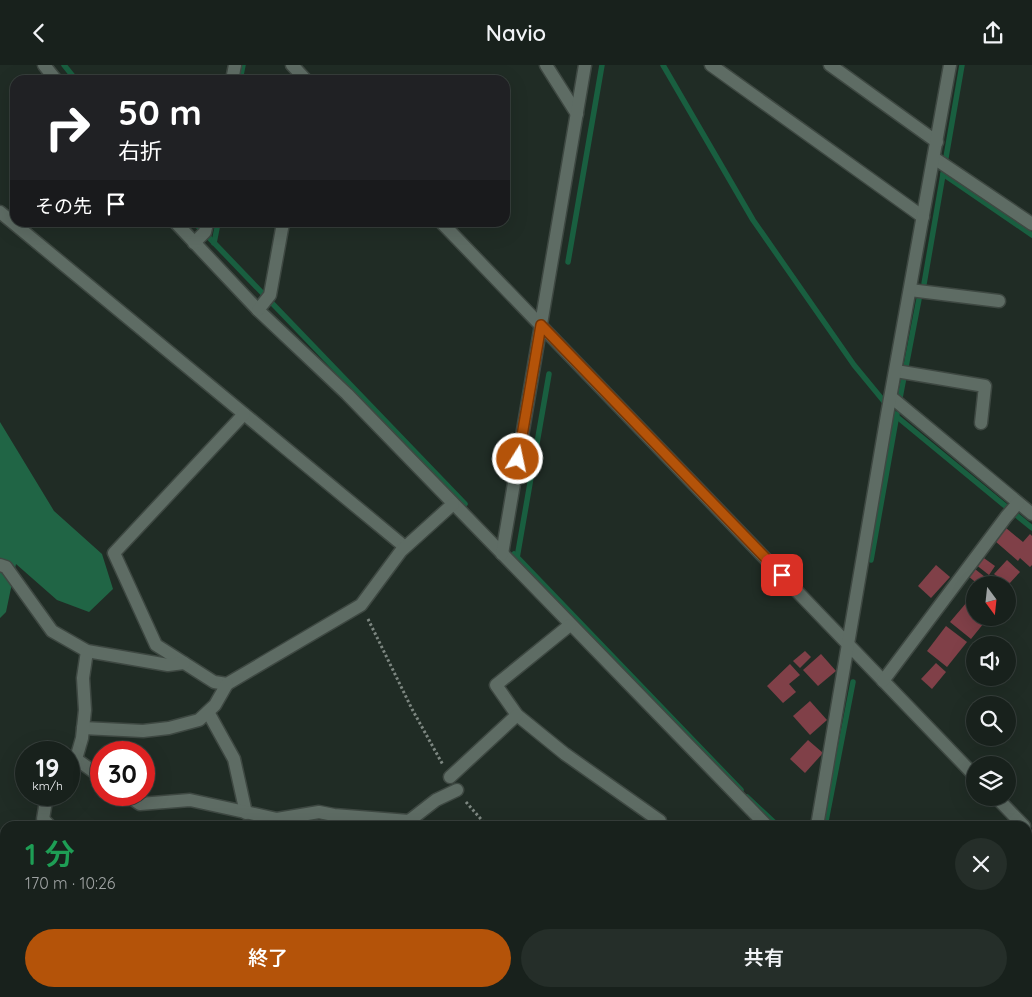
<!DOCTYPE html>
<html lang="ja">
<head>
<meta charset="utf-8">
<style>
  :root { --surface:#18211c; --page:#252e29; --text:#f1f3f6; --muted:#9fa3a3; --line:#363e3b; --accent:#b45309 }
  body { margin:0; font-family:Quicksand,"Noto Sans JP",sans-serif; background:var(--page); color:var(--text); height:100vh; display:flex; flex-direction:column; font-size:19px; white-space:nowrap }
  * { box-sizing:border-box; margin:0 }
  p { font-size:16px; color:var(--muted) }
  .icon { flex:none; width:28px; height:28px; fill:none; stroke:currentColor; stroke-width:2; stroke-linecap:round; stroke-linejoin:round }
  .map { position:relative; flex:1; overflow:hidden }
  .details { position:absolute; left:0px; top:756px; width:1032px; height:176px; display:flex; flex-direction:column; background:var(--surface); border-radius:15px 15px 0 0; box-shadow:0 5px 20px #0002,0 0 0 1px var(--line) }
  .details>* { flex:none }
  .top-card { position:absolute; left:10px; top:10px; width:500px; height:152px; border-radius:15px; box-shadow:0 5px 20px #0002,0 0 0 1px var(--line); background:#202124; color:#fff; overflow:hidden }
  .needle { width:32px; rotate:165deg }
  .tools { position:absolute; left:966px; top:511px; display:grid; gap:10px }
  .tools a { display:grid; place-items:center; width:50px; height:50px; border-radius:50%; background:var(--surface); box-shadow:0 5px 20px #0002,0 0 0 1px var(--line); font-size:25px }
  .speed { position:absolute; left:15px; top:676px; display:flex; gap:10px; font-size:25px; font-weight:700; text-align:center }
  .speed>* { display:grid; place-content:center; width:65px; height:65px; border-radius:50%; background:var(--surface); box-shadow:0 5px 20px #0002,0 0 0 1px var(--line); line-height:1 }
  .speed small { font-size:12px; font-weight:400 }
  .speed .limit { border:8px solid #d22; background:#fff; color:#111 }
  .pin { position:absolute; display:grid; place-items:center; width:42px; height:42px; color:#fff; margin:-21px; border-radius:10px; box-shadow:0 2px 8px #0006 }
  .me { position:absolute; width:55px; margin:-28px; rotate:10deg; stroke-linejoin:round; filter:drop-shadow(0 0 4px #0008) }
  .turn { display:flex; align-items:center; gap:18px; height:105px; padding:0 25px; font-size:22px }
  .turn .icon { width:65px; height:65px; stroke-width:2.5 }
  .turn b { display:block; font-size:35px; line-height:42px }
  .then { display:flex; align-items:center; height:48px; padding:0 25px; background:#0003; gap:10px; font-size:19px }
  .round { display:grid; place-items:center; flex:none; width:52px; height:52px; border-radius:26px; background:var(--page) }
  .overview { display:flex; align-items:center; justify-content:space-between; height:85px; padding:0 25px }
  h1 { font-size:30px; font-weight:600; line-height:38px; color:#1e9e55 }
  .cta { display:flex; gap:10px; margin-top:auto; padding:10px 25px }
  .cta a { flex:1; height:58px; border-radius:30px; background:var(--accent); color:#fff; font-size:20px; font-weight:600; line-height:58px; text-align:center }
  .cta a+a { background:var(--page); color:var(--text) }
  header { display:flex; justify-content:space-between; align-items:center; height:65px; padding:0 25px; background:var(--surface); font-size:22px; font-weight:600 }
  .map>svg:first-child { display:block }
</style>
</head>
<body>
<header><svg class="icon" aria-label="back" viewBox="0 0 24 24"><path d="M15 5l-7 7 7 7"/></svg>Navio<svg class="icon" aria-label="share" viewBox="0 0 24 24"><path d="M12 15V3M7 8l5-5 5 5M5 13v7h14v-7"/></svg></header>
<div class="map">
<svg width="1032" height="932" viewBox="0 0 1032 932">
  <rect width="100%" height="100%" fill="#202c25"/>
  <!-- forest -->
  <path fill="#206545" d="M 0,357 L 54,446 L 102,489 L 113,524 L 89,547 L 57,535 L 16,499 L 6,547 L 0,553 Z"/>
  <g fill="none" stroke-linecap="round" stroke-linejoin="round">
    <!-- stream -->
    <g stroke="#195f40" stroke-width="5.5">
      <path d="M 64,0 L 76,15"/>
      <path d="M 663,0 L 753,155 L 854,300 L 896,351 L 1032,463"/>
      <path d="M 240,15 L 243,0"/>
      <path d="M 943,109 L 1032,170"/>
      <path d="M 195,158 L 465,439"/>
      <path d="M 214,178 L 218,158"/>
      <path d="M 568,197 L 602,0"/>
      <path d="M 899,338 L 919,234 L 924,219 L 962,0"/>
      <path d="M 514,489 L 741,725"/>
      <path d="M 517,493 L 549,309"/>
      <path d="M 871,495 L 897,349"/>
      <path d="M 747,732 L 778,761"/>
      <path d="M 825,761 L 853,617"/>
      <path d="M 994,928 L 1001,932"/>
    </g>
  </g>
  <!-- building -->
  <g fill="#804048">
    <path d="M 1006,463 L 1023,477 L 1030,469 L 1032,471 L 1032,500 L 1030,502 L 1020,493 L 1018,496 L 995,476 Z"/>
    <path d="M 981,491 L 995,501 L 989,510 L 975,499 Z"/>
    <path d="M 1007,495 L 1020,507 L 1008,520 L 994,509 Z"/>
    <path d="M 936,500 L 950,512 L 931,533 L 918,521 Z"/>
    <path d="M 975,504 L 995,520 L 979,520 L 968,511 Z"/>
    <path d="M 967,537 L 975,543 L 975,552 L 988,553 L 971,574 L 950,557 Z"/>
    <path d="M 946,561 L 967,577 L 947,602 L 927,586 Z"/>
    <path d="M 805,586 L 811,592 L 800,603 L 793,596 Z"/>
    <path d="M 821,589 L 836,606 L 818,621 L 803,605 Z"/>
    <path d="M 936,598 L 946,607 L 932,624 L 921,614 Z"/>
    <path d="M 790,599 L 800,610 L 789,619 L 796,627 L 783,638 L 767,621 Z"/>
    <path d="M 810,636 L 827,655 L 810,670 L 793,651 Z"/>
    <path d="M 808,675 L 823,688 L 805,708 L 790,694 Z"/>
    <path d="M 1030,804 L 1032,806 L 1032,827 L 1028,822 L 1028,806 Z"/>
    <path d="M 822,928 L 833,928 L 836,932 L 816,932 Z"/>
  </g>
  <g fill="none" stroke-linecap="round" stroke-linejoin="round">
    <!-- minor casing -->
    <g stroke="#3e4842" stroke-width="15">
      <g id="minor">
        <path d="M 44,0 L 56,15"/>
        <path d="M 292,0 L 306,15"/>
        <path d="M 546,0 L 577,49"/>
        <path d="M 711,0 L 923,152"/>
        <path d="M 830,0 L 937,77"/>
        <path d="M 232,15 L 235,0"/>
        <path d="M 934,93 L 1032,159"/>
        <path d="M 0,147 L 405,482"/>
        <path d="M 176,158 L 258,245 L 347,329 L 767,761"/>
        <path d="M 442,158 L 975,711"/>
        <path d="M 194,178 L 205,167 L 207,158"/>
        <path d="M 910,225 L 999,236"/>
        <path d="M 258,245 L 270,230 L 283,158"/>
        <path d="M 896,306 L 985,321 L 981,358"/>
        <path d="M 891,332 L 1032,449"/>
        <path d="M 244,349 L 114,488 L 156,580 L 214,617 L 227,619 L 361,540 L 401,486 L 453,439"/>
        <path d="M 502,489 L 585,0"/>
        <path d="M 0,500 L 6,502 L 52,566 L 87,586 L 168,600 L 184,598"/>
        <path d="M 570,560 L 496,620 L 517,650 L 565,689 L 660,756"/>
        <path d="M 883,616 L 1006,452 L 1018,438"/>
        <path d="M 208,647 L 234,694 L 246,748"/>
        <path d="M 83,663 L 143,666 L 169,663 L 199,655 L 215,640 L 227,619"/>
        <path d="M 76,694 L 101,712"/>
        <path d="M 69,708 L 76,694 L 82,673 L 85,645 L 83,613 L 87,586"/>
        <path d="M 450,712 L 517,650"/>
        <path d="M 47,730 L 43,754 L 50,761"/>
        <path d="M 127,730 L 140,739 L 190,735 L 277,754 L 319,747 L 334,750 L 409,756 L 436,735 L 457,725"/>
        <path d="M 996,732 L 1024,761"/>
        <path d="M 817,761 L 887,350 L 950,0"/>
        <path d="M 424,928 L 429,932"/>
        <path d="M 868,928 L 873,932"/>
        <path d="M 971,928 L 977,932"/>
        <path d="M 120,932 L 120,928"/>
        <path d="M 506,932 L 514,928"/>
        <path d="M 719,932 L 724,928"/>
      </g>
    </g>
    <!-- path -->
    <g stroke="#7d8781" stroke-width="3" stroke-dasharray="2.5 2.5" stroke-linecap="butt">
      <path d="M 368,554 L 412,644 L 443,700"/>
      <path d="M 466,737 L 487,761"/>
      <path d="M 663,928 L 668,932"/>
      <path d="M 811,932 L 814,928"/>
    </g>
    <!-- minor -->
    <use href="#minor" stroke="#5e6c64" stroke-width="12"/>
  </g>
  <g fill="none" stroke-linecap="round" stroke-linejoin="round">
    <!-- route casing -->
    <g stroke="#753606" stroke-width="12">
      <path id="route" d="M 518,394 L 541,260 L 782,510"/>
    </g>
    <!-- route -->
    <use href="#route" stroke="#b45309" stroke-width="9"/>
  </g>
</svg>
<div class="tools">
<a><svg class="needle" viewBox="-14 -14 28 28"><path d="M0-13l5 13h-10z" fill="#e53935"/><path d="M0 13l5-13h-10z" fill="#9fa3a3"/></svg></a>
<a><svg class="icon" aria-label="sound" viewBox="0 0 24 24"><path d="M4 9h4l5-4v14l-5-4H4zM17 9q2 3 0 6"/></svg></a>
<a><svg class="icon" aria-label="search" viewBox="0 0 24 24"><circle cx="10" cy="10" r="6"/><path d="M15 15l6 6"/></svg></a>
<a><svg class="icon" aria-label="layers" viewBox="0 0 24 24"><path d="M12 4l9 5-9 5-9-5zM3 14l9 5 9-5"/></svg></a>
</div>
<div class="speed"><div>19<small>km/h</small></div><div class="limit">30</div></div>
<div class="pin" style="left:782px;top:510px;background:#d93025"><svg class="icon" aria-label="arrive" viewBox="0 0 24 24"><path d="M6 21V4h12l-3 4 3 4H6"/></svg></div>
<svg class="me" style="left:518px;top:394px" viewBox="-20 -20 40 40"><circle r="17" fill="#b45309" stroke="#fff" stroke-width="3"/><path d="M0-11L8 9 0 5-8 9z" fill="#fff"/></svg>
<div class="top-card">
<div class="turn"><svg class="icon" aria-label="right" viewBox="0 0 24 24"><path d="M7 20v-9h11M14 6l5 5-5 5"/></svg><div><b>50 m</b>右折</div></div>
<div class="then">その先<svg class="icon" aria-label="arrive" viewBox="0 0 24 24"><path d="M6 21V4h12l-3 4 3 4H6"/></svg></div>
</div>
<section class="details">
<div class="overview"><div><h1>1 分</h1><p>170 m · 10:26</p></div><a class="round"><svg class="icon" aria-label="close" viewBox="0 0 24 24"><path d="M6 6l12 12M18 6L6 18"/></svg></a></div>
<div class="cta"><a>終了</a><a>共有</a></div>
</section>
</div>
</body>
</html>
